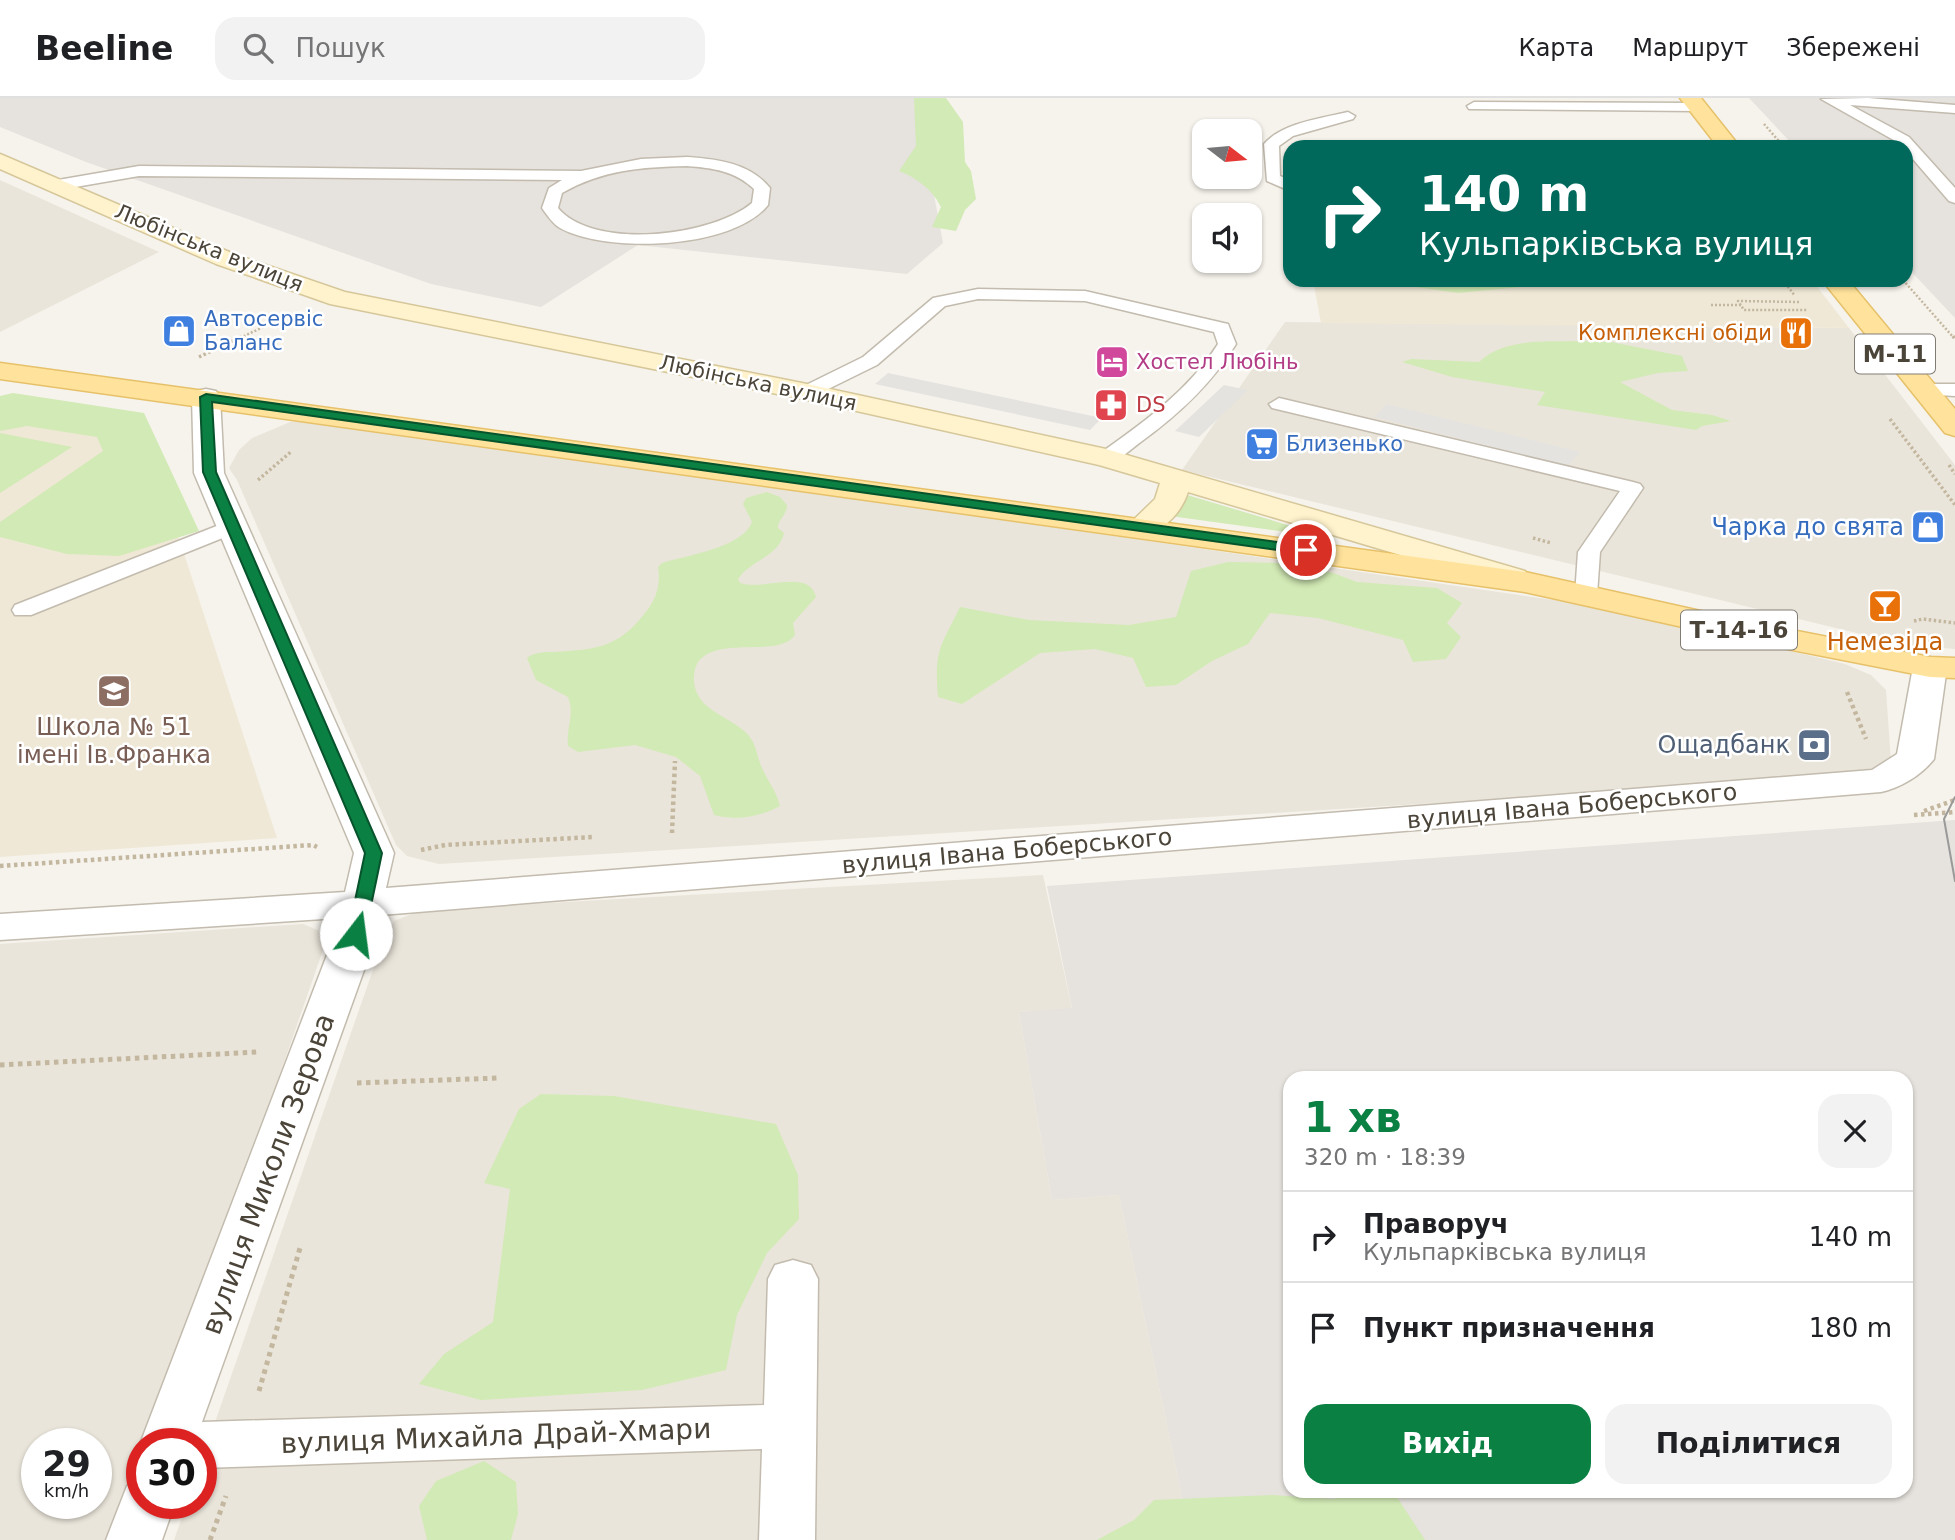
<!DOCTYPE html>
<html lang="uk">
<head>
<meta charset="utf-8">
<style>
  :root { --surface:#fff; --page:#f2f2f2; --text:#202124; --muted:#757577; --line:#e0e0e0; --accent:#0b8043 }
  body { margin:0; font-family:"DejaVu Sans",sans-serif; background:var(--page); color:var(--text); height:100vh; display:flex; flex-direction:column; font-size:26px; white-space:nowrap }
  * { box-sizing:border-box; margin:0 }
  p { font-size:23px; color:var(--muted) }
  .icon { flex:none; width:38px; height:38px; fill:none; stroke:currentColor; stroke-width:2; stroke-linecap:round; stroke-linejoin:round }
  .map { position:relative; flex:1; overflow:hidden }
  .side { position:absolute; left:1283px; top:973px; width:630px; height:427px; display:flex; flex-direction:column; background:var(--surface); border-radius:21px; box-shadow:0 2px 5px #0004 }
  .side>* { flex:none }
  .top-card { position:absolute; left:1283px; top:42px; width:630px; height:147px; border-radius:21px; box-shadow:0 2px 5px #0004; background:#00695c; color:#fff; overflow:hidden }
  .needle { width:46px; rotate:106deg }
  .tools { position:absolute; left:1192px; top:21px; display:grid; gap:14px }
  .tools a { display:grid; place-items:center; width:70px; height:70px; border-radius:14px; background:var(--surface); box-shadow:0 2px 5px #0004; font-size:35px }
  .speed { position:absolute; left:21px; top:1330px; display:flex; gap:14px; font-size:35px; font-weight:700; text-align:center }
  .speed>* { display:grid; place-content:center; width:91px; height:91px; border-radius:50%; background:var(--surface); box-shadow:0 2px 5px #0004; line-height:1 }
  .speed small { font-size:18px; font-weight:400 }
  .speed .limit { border:10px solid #d22; background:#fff; color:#111 }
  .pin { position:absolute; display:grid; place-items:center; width:60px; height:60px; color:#fff; margin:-30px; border:4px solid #fff; border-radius:50%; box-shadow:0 2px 7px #0007 }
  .me { position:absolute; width:77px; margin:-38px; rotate:15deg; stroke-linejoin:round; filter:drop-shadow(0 0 5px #0008) }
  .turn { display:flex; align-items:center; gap:24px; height:147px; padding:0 21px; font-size:32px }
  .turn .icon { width:91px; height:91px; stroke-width:2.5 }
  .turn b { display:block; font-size:49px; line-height:60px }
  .round { display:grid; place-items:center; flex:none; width:74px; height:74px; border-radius:21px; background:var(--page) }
  .summary { display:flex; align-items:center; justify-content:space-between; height:119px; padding:0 21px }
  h1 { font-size:42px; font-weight:800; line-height:52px; color:var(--accent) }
  .button { display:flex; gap:14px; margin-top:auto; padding:14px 21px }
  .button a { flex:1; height:80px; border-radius:21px; background:var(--accent); color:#fff; font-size:28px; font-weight:800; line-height:80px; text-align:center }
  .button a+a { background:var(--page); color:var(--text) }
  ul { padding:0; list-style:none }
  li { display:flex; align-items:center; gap:21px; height:91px; padding:0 21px; border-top:2px solid var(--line) }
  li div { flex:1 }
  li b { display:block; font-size:26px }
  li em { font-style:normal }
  header { display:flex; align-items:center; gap:42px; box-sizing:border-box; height:98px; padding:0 35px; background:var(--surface); border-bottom:2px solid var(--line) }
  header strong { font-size:33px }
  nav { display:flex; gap:38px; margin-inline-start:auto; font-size:24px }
  .search { width:490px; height:63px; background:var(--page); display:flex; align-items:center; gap:18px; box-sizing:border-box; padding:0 24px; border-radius:21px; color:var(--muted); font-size:26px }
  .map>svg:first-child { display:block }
</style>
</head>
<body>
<header>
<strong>Beeline</strong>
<div class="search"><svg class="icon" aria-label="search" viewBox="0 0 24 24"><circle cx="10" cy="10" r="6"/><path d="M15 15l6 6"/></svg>Пошук</div>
<nav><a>Карта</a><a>Маршрут</a><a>Збережені</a></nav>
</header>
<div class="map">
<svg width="1955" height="1442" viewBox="0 0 1955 1442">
  <rect width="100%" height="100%" fill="#f6f3ec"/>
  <!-- residential -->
  <g fill="#eae5da" fill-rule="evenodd">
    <path d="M 0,82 L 159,154 L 0,234 Z"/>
    <path d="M 1285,224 L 1849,230 L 1955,367 L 1955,551 L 1906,547 L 1182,372 Z"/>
    <path d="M 317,322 L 1609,510 L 1845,566 L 1871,577 L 1886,592 L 1891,664 L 1878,678 L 439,766 L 407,758 L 396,747 L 237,382 L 229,370 L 239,352 L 252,340 L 290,324 Z"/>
    <path d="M 1043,777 L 1072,911 L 1019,914 L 1052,1102 L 1119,1097 L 1181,1394 L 1184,1442 L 174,1442 L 187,1405 L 201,1405 L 201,1364 L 381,849 L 394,823 L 422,812 Z"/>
    <path d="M 303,826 L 320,833 L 325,846 L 152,1346 L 142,1346 L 142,1375 L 119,1442 L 0,1442 L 0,846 ZM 37,1346 L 96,1346 L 96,1405 L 37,1405 Z"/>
  </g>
  <!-- industrial -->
  <g fill="#e6e2dd" fill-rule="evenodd">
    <path d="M 0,0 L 916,0 L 943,145 L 907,176 L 638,147 L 541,209 L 431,186 L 86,64 L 0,29 Z"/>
    <path d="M 1749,0 L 1955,0 L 1955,220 L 1906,168 L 1906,49 L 1795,49 Z"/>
    <path d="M 1955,722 L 1955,1442 L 1184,1442 L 1181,1394 L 1119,1097 L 1052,1102 L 1019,914 L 1072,910 L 1047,788 ZM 1290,980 L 1906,980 L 1906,1393 L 1290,1393 Z"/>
  </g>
  <!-- education -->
  <g fill="#efe8d6">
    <path d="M 1313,182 L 1812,182 L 1849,230 L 1321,225 Z"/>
    <path d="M 0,307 L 139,318 L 277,740 L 0,759 Z"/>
  </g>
  <!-- green -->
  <g fill="#d2eab5">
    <path d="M 914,0 L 946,0 L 963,24 L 965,64 L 971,73 L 976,101 L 965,112 L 956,133 L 932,129 L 941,109 C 932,91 917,80 899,73 L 916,48 Z"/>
    <path d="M 1401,182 L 1550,182 L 1551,186 L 1458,195 L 1402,187 Z"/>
    <path d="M 1577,243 L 1611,244 L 1682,258 L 1688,273 L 1658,275 L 1620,284 L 1672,312 L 1712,317 L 1731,323 L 1702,328 L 1696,332 L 1537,307 L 1545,294 L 1452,279 L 1402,264 L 1411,261 L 1479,264 C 1505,240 1543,244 1577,243 Z"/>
    <path d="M 13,295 L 144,315 L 199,433 L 119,458 L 67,456 L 0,439 L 0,424 L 103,353 L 97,339 L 27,328 L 0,333 L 0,298 Z"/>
    <path d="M 0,335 L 72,349 L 0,395 Z"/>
    <path d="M 767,394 L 780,399 L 787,407 C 787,417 778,421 778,430 L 784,435 C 779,459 750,462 738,481 L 740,485 C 765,493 809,470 816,499 L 793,525 L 795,537 C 780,559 726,540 703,559 C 696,564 695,570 694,578 C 692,617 740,618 753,644 C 757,652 758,662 762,670 C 768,684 776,692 780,708 C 760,719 736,723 714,717 L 700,678 L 676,659 L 635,647 L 578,654 L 568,648 C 566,629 575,617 568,599 L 536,582 L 527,560 C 534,554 545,554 554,554 C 596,551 617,551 645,515 C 656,502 661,487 658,469 L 662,465 C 687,457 742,450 752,424 L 743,406 L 746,400 Z"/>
    <path d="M 1184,396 L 1331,440 L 1170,418 Z"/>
    <path d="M 1228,464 L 1290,465 L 1333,475 L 1357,484 L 1437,490 L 1462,505 L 1447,525 L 1461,539 L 1446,561 L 1413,564 L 1403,542 L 1318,520 L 1270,515 L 1248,546 L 1212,563 L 1176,587 L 1146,589 L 1133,560 L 1095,551 L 1040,555 L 962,606 L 938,599 C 934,552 940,550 960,509 L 1029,522 L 1129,527 L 1176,519 L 1191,473 Z"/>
    <path d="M 541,996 L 614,998 L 776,1026 L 798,1077 L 799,1121 L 767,1155 L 737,1217 L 726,1272 L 642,1292 L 481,1302 L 419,1286 L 444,1256 L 493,1224 L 510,1091 L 484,1085 L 519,1011 Z"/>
    <path d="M 484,1363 L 516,1384 L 518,1416 L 511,1442 L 427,1442 L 419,1408 L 436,1383 Z"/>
    <path d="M 1381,1393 L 1393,1393 L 1425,1442 L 1097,1442 L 1134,1422 L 1154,1402 L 1272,1397 L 1332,1401 Z"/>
  </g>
  <!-- parking -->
  <g fill="#e5e3e0">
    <path d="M 888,275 L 1102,320 L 1090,332 L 875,286 Z"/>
    <path d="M 1224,287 L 1248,292 L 1199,339 L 1175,333 Z"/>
    <path d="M 1387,306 L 1580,354 L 1568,368 L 1374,319 Z"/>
  </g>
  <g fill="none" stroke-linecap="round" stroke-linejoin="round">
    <!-- service casing -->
    <g stroke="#c2bbae" stroke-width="3">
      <g id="service">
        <path d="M 1868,0 L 1955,7 L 1955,15 L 1850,7 L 1909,39 L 1955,90 L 1955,105 L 1949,103 L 1906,53 L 1906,49 L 1821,1 Z"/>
        <path d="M 1474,4 L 1697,5 L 1704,9 L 1697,13 L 1469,11 L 1467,8 Z"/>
        <path d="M 1348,14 L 1355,18 L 1353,21 L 1293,38 L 1279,48 L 1280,78 L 1290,82 L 1290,93 L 1267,83 L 1264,46 C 1282,25 1322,20 1348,14 Z"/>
        <path d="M 687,59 C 717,61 750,65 770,90 L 768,107 C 733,151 607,156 560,130 C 553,126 547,117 542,110 L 549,90 L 562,82 L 139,78 L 58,92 L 50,87 L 58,82 L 139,68 L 581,73 L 641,61 ZM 687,68 C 713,70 735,73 754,91 L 752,105 C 713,138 594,153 558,110 L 562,95 C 602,72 641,69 687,68 Z"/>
        <path d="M 978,191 L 1085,193 L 1228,226 L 1236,246 C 1211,287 1177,318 1138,346 C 1128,354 1118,363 1106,366 L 1099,364 L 1096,360 L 1099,356 C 1143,325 1189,292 1218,246 L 1214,234 L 1085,203 L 978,201 L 945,208 L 877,267 L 814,298 L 800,298 L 797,294 L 800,290 L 863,259 L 933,200 Z"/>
        <path d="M 1925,286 L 1955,286 L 1955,298 L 1918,296 L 1915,292 Z"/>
        <path d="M 1279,300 L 1633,384 L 1640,386 L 1643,390 L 1600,454 L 1597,497 L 1594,502 L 1578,502 L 1575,497 L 1578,454 L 1620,393 L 1272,310 L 1269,306 Z"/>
        <path d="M 232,422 L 240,423 L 243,428 L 240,433 L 31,517 L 15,517 L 12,512 L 15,507 Z"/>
      </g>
    </g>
    <!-- minor casing -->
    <g stroke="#c2bbae" stroke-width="3">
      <g id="minor">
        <path d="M 206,291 L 216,293 L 220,299 L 224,375 L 394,755 L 386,790 L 1872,672 L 1897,656 L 1913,569 L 1918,562 L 1930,559 L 1942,562 L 1947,569 L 1934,661 C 1922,677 1900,690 1881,694 L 381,817 L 377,836 L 202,1324 L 764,1307 L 768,1181 L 775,1167 L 793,1162 L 811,1167 L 818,1181 L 815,1442 L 759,1442 L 762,1351 L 201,1370 L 201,1346 L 142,1346 L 142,1349 L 140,1346 L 335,836 L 339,820 L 0,842 L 0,816 L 345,794 L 354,755 L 194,375 L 192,299 L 196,293 Z"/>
        <path d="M 142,1383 L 142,1405 L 175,1405 L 162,1442 L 106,1442 L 127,1388 Z"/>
      </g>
    </g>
    <!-- secondary casing -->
    <g stroke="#d6c79b" stroke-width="3">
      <path id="secondary" d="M 0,56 L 234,156 L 345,194 L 807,286 L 1106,351 L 1525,473 L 1529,480 L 1525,487 L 1513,490 L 1501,487 L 1188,394 C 1181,417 1156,442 1131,436 L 1126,429 L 1155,401 L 1160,385 L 1099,367 L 807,302 L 330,206 L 216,166 L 0,71 Z"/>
    </g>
    <!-- primary casing -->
    <g stroke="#e6c16a" stroke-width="3">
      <g id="primary">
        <path d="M 1680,0 L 1701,0 L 1740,49 L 1718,49 Z"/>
        <path d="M 1822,182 L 1848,182 L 1955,311 L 1955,338 L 1945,335 Z"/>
        <path d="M 0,265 L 1525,474 L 1741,522 L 1930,559 L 1955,560 L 1955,580 L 1930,579 L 1741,542 L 1525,494 L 0,281 Z"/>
      </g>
    </g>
    <!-- path-far3 -->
    <g stroke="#c4b79f" stroke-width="2.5" stroke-dasharray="2 2" stroke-linecap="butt">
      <path d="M 1764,26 L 1784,49"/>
      <path d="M 1783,182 L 1795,198"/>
      <path d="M 1903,182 L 1954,240"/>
      <path d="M 1799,204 L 1738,203 L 1744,212 L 1807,212"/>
      <path d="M 1711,207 L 1741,207"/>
      <path d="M 240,240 L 280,221"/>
    </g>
    <!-- path-far2 -->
    <g stroke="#c4b79f" stroke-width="3.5" stroke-dasharray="2.5 2.5" stroke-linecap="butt">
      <path d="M 1953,238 L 1955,241"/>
      <path d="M 199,259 L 243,238"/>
      <path d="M 1890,321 L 1955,407"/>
      <path d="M 1949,367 L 1955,376"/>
      <path d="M 258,382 L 292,353"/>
      <path d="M 1533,440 L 1551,445"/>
      <path d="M 1914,523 L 1923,521 L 1955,525"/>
    </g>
    <!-- path-far1 -->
    <g stroke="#c4b79f" stroke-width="4.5" stroke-dasharray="3.5 3.5" stroke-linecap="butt">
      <path d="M 1847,594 L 1866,641"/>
      <path d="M 1924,713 L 1955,702"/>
      <path d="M 1914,717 L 1955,714"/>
      <path d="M 672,735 L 675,663"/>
      <path d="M 421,752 L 445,747 L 594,739"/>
      <path d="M 0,768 L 313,747 L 317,749"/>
    </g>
    <!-- path -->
    <g stroke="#c4b79f" stroke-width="5" stroke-dasharray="4.5 4.5" stroke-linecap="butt">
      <path d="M 0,967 L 258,954"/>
      <path d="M 357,985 L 499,980"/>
      <path d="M 259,1293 L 300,1150"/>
      <path d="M 210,1442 L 226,1398"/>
    </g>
    <!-- service -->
    <use href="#service" fill="#fff" fill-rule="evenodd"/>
    <!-- minor -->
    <use href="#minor" fill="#fff" fill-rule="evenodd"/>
    <!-- secondary -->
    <use href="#secondary" fill="#fff3cd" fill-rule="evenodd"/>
    <!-- primary -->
    <use href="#primary" fill="#ffe39c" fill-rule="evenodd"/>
    <!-- tram -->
    <path stroke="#9a9a9a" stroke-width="2" d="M 1955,699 L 1944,721 L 1955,783"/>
  </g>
  <!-- route -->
  <path fill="#0b8043" stroke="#07532c" stroke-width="2" d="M 206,296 L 1306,448 L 1313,452 L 1306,456 L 212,304 L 216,374 L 382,755 L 365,836 L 356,841 L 348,836 L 365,755 L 203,374 L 200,299 Z"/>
  <!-- icons -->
  <defs>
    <g id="shop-square" transform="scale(1.75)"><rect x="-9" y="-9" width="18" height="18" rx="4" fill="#3f7fe0" stroke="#fff"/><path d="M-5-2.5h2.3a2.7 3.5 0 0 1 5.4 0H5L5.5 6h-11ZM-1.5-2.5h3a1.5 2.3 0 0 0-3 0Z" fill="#fff"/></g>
    <g id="restaurant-square" transform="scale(1.75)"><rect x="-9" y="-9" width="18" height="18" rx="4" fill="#e8710a" stroke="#fff"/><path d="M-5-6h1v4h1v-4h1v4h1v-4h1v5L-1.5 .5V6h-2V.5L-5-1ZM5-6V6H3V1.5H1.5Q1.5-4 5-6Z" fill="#fff"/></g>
    <g id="hotel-square" transform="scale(1.75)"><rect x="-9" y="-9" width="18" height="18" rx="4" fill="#d1479c" stroke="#fff"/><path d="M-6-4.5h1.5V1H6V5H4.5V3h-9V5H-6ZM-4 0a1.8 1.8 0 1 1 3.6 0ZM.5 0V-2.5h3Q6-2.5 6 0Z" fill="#fff"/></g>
    <g id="pharmacy-square" transform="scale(1.75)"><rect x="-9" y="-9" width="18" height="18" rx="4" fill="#e0444e" stroke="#fff"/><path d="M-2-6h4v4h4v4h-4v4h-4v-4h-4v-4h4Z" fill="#fff"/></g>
    <g id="supermarket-square" transform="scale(1.75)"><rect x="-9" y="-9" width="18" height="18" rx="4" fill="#3f7fe0" stroke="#fff"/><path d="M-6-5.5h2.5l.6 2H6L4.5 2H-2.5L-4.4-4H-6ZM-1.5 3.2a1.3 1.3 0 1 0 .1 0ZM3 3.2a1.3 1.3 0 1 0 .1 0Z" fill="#fff"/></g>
    <g id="bar-square" transform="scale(1.75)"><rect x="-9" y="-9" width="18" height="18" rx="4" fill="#e8710a" stroke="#fff"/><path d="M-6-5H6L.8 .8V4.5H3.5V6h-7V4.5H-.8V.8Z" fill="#fff"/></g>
    <g id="school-square" transform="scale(1.75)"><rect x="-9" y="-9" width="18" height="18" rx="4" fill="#8d6e63" stroke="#fff"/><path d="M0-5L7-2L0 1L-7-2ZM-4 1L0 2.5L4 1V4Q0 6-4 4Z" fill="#fff"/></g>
    <g id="bank-square" transform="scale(1.75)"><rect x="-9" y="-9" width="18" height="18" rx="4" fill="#5c6f8a" stroke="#fff"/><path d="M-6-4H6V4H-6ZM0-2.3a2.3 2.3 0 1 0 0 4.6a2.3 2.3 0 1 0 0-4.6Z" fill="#fff"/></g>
  </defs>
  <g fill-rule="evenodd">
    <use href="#shop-square" x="179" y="233"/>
    <use href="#restaurant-square" x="1796" y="235"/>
    <use href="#hotel-square" x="1112" y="264"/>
    <use href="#pharmacy-square" x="1111" y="307"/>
    <use href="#supermarket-square" x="1262" y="346"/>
    <use href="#shop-square" x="1928" y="429"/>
    <use href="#bar-square" x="1885" y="508"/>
    <use href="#school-square" x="114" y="593"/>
    <use href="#bank-square" x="1814" y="647"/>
  </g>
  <g text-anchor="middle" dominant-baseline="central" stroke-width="5" stroke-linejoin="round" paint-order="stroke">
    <!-- far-street labels -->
    <g font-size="21" fill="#4b4439" stroke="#fff">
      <text transform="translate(209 150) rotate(22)">Любінська вулиця</text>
      <text transform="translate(758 285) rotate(12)">Любінська вулиця</text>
    </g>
    <!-- far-shop labels -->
    <g font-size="21" fill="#366cbe" stroke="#fff" text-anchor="start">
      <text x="204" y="221">Автосервіс<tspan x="204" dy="24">Баланс</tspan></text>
      <text x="1286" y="346">Близенько</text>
    </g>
    <!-- far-food labels -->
    <g font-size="21" fill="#c56008" stroke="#fff" text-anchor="end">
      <text x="1772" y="235">Комплексні обіди</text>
    </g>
    <!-- far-hotel labels -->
    <g font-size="21" fill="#b23c85" stroke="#fff" text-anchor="start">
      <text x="1136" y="264">Хостел Любінь</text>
    </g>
    <!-- far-health labels -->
    <g font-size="21" fill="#be3a42" stroke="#fff" text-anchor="start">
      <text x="1136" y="307">DS</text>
    </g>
    <!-- shield labels -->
    <g fill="#fff" stroke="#817c74" stroke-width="2">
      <rect x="1855" y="236.5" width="80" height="39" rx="5"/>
      <rect x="1681" y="512.5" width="116" height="39" rx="5"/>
    </g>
    <g font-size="23" font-weight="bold" fill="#4b4439">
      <text x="1895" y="256">М-11</text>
      <text x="1739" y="532">Т-14-16</text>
    </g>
    <!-- shop labels -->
    <g font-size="24" fill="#366cbe" stroke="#fff" text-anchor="end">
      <text x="1904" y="429">Чарка до свята</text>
    </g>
    <!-- food labels -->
    <g font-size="24" fill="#c56008" stroke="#fff">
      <text x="1885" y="544">Немезіда</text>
    </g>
    <!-- education labels -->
    <g font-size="24" fill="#785e54" stroke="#fff">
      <text x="114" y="629">Школа № 51<tspan x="114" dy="28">імені Ів.Франка</tspan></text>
    </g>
    <!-- service labels -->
    <g font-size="24" fill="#4e5e75" stroke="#fff" text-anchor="end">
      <text x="1790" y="647">Ощадбанк</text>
    </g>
    <!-- street labels -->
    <g font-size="24" fill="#4b4439" stroke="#fff">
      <text transform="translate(1572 708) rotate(-5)">вулиця Івана Боберського</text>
      <text transform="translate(1007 753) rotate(-5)">вулиця Івана Боберського</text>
    </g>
    <!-- near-street labels -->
    <g font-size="28" fill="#4b4439" stroke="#fff">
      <text transform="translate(268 1076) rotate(-70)">вулиця Миколи Зерова</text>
      <text transform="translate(496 1338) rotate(-2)">вулиця Михайла Драй-Хмари</text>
    </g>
  </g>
</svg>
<div class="tools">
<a><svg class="needle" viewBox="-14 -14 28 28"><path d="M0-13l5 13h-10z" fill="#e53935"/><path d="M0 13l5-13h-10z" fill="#757577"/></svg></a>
<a><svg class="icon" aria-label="sound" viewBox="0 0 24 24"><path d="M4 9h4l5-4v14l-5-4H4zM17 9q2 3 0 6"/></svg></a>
</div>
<div class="speed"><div>29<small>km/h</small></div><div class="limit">30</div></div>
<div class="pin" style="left:1306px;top:452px;background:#d93025"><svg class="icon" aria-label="arrive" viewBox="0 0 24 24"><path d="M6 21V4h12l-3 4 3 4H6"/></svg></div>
<svg class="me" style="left:356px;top:836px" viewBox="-20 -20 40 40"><circle r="19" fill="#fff"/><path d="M0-13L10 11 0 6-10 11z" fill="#0b8043"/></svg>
<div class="top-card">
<div class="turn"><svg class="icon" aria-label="right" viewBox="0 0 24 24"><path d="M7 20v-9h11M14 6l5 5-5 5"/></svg><div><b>140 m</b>Кульпарківська вулиця</div></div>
</div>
<section class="side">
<div class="summary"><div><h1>1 хв</h1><p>320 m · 18:39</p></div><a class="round"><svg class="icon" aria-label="close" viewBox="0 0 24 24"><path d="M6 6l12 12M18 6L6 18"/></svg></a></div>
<ul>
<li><svg class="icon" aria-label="right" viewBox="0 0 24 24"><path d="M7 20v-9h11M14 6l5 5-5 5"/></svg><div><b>Праворуч</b><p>Кульпарківська вулиця</p></div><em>140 m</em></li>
<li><svg class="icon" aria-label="arrive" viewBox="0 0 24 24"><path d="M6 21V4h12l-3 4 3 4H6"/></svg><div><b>Пункт призначення</b></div><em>180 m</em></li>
</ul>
<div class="button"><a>Вихід</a><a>Поділитися</a></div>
</section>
</div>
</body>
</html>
